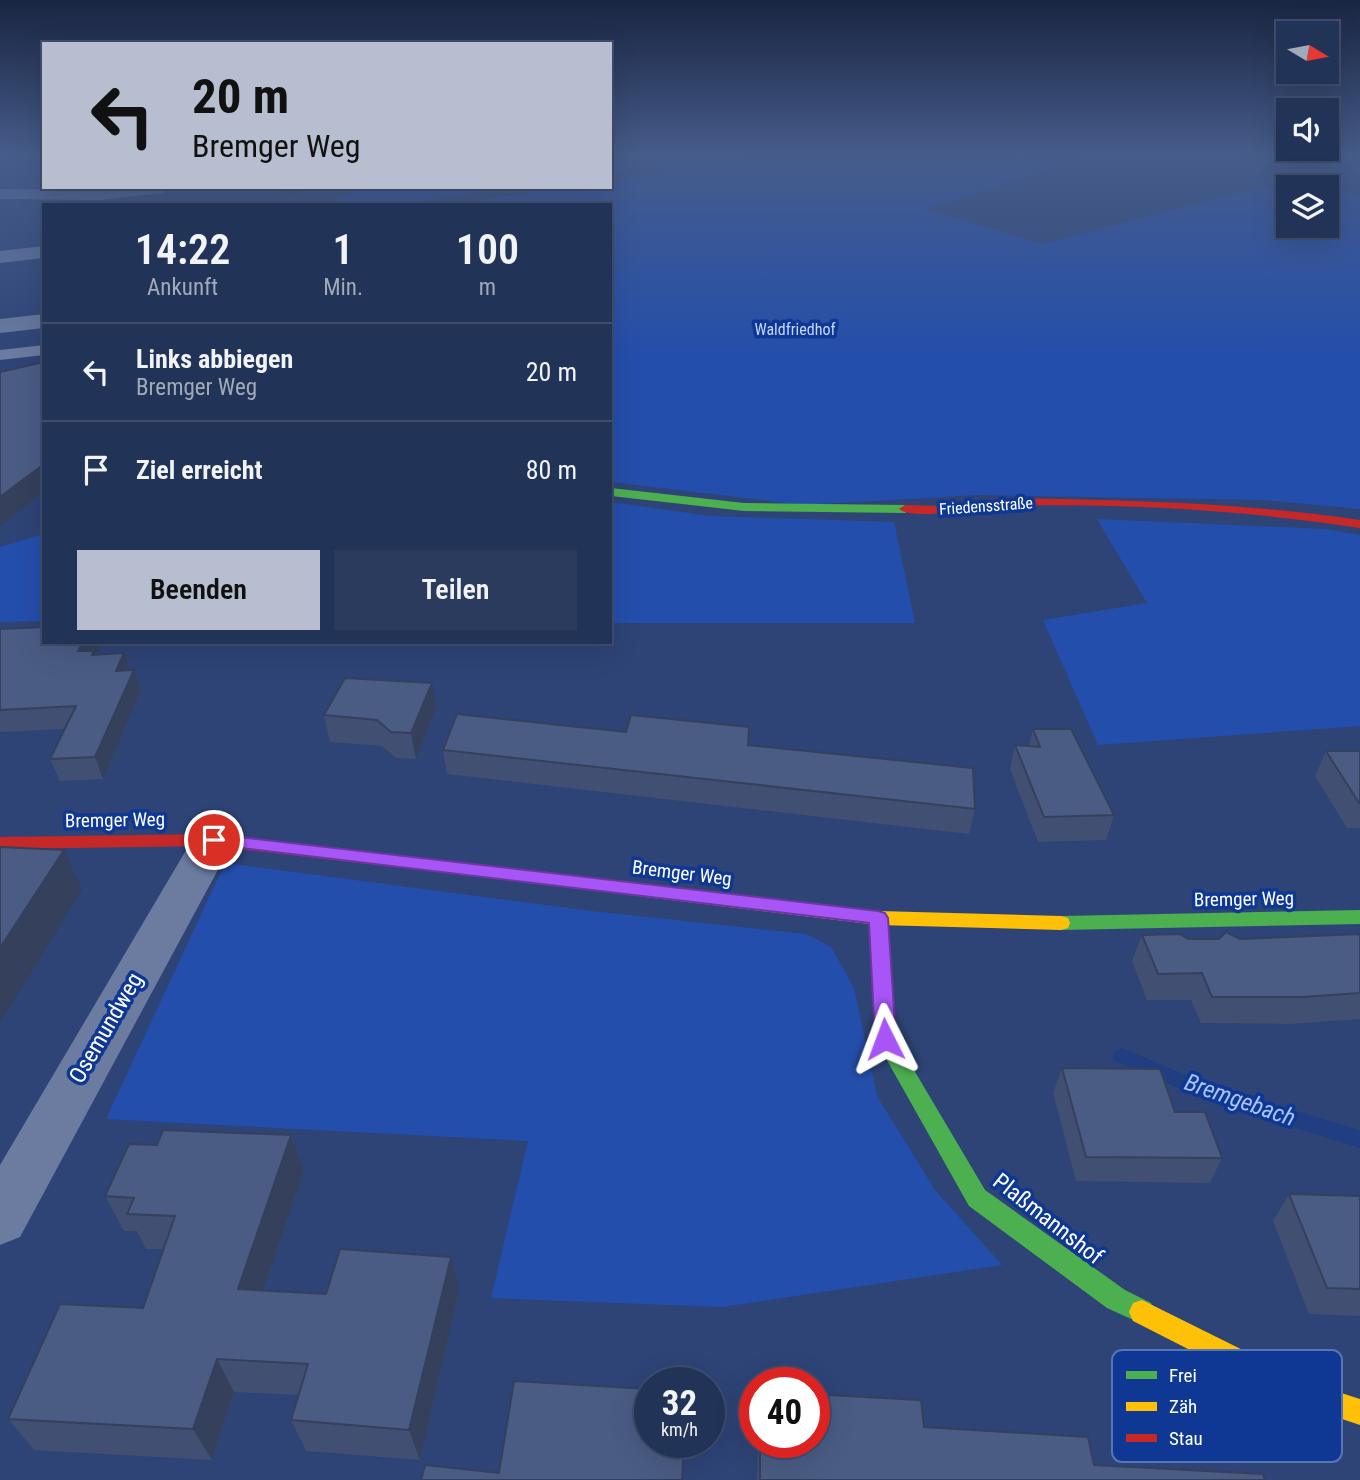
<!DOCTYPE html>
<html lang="de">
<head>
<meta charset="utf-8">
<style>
  :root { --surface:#223358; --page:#2a3b5e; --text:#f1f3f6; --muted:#a2aaba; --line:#3f4e6e; --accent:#b6becf }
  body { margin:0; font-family:"Roboto Condensed",sans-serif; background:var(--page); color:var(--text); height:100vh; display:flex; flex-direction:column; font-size:26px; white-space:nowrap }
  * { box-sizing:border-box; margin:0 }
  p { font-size:23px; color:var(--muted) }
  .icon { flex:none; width:38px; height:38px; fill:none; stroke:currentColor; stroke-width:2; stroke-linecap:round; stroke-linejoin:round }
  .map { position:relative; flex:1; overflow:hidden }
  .details { position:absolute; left:42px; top:203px; width:570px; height:441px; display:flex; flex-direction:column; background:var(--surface); border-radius:0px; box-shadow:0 7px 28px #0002,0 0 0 2px var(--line) }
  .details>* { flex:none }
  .guide { position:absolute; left:42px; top:42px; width:570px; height:147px; border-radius:0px; box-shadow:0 7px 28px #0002,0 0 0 2px var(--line); background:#b6becf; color:#111; overflow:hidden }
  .needle { width:46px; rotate:100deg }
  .controls { position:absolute; left:1276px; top:21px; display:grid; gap:14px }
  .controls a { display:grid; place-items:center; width:63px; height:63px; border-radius:0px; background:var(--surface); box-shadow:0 7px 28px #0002,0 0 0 2px var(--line); font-size:35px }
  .speed { position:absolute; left:634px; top:1367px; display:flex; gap:14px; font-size:35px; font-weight:700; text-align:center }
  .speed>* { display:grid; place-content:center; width:91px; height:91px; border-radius:50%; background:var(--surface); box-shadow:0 7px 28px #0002,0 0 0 2px var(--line); line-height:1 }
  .speed small { font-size:18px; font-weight:400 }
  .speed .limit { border:10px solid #d22; background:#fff; color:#111 }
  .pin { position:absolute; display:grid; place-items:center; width:60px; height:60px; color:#fff; margin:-30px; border:4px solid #fff; border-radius:50%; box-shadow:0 2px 7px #0007 }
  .me { position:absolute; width:77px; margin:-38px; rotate:357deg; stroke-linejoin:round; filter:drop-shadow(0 0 5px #0008) }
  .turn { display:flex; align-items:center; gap:24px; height:147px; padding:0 35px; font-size:32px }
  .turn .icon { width:91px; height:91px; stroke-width:2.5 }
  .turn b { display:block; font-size:49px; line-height:60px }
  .eta { display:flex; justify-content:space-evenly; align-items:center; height:119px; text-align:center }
  .eta b { font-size:42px; font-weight:600; line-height:49px }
  .action { display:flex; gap:14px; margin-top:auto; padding:14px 35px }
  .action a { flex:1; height:80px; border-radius:0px; background:var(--accent); color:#111; font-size:28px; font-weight:600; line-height:80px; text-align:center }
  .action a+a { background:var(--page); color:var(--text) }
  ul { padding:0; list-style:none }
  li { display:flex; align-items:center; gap:21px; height:98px; padding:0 35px; border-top:2px solid var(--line) }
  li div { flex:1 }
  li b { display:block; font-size:26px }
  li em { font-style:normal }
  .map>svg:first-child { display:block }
</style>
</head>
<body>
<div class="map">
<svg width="1360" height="1480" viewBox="0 0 1360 1480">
  <rect width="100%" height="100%" fill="#2e4476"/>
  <!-- green -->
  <g fill="#244eac">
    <path d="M 611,154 L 622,154 L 657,165 L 611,172 Z"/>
    <path d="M 772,154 L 1099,154 L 926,209 L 1042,244 L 1261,187 L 1288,189 L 1288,226 L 1326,226 L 1327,192 L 1360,195 L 1360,509 L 1264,500 L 977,495 L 804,505 L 611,482 L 611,205 L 452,205 L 563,187 L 611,187 L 611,180 Z"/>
    <path d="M 1158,154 L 1360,154 L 1360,168 Z"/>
    <path d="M 363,187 L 512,187 L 400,205 L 323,205 Z"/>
    <path d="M 611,502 L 710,516 L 894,522 L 915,623 L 611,623 Z"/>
    <path d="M 1097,519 L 1325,529 L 1360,535 L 1360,726 L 1098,745 L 1043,620 L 1147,603 Z"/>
    <path d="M 44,534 L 44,621 L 0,622 L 0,547 Z"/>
    <path d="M 225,863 L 591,911 L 806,934 L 831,947 L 854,988 L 877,1096 L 935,1190 L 1002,1265 L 722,1307 L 491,1298 L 528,1141 L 106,1119 Z"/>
  </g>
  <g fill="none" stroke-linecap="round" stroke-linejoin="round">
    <!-- stream -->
    <path fill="#213e83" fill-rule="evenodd" d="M 1122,1048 L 1215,1087 L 1360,1130 L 1360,1148 L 1211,1102 L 1115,1061 L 1113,1056 L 1115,1051 Z"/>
    <!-- lane -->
    <path fill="#6c7ca1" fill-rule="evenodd" d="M 44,345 L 44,355 L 0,360 L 0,350 Z"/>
    <!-- street -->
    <g fill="#6c7ca1" fill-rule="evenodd">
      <path d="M 29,154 L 44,154 L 44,160 L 32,157 Z"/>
      <path d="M 124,187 L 170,188 L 162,193 L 101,200 L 0,199 L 0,189 L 101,190 Z"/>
      <path d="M 44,246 L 44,258 L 0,263 L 0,251 Z"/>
      <path d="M 44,314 L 44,328 L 0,333 L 0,319 Z"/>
      <path d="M 213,825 L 228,830 L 234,840 L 20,1237 L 0,1245 L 0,1165 L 198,830 Z"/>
    </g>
    <!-- fast -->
    <g fill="#4caf50" fill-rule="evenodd">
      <path d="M 611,488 L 744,503 L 905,505 L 911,509 L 905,513 L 744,511 L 611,496 Z"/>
      <path d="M 1360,910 L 1360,924 L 1061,930 L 1054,928 L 1052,923 L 1054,918 L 1061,916 Z"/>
      <path d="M 878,911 L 885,913 L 887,918 L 895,1038 L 985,1190 L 1125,1290 L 1151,1303 L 1155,1312 L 1151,1321 L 1142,1324 L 1107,1308 L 969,1206 L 875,1039 L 869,918 L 871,913 Z"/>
    </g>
    <!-- slow -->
    <g fill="#ffc107" fill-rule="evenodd">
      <path d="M 490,866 L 878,911 L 1061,916 L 1068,918 L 1070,923 L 1068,928 L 1061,930 L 878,925 L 490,878 L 484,877 L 481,872 L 484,867 Z"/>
      <path d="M 1142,1300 L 1307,1382 L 1360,1399 L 1360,1425 L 1294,1403 L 1133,1321 L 1129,1312 L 1133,1303 Z"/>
    </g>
    <!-- jam -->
    <g fill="#c62828" fill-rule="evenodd">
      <path d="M 1001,498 C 1121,500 1241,502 1360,520 L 1360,528 C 1243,510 1122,503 1004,506 C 980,506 916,522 899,509 L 905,505 L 941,506 Z"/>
      <path d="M 213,834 L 490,866 L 496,867 L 499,872 L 496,877 L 490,878 L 213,846 L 0,849 L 0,837 Z"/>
    </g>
  </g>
  <!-- wall -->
  <g fill="#404f72">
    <path d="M 0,629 L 44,642 L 98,642 L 100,646 L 95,655 L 130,671 L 141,691 L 103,779 L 60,781 L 50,759 L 65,729 L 0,732 Z"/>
    <path d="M 436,709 L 416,759 L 396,758 L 382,746 L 330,742 L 324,715 Z"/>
    <path d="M 1033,729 L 1114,815 L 1106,840 L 1038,842 L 1010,769 L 1015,745 L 1029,746 Z"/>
    <path d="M 748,745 L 975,809 L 969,834 L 447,774 L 443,750 Z"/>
    <path d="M 1326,751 L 1360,751 L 1360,828 L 1347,828 L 1315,776 Z"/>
    <path d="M 1360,934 L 1360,1019 L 1290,1024 L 1201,1023 L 1191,1000 L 1147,1000 L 1132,961 L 1142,935 L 1188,939 L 1255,939 Z"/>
    <path d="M 1062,1068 L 1175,1112 L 1222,1158 L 1210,1183 L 1076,1181 L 1053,1093 Z"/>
    <path d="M 291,1135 L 304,1170 L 264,1290 L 326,1294 L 459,1291 L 420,1460 L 306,1451 L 291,1420 L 298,1395 L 234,1392 L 212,1460 L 34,1450 L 8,1419 L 143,1308 L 164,1249 L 146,1249 L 137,1231 L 124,1231 L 105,1196 L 157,1145 Z"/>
    <path d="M 1289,1194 L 1360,1196 L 1360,1316 L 1309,1314 L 1273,1221 Z"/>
    <path d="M 827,1395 L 924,1427 L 1094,1465 L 1265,1480 L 757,1480 L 758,1442 L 814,1442 L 825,1409 Z"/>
  </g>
  <!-- shaded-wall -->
  <g fill="#34405c">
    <path d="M 281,187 L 316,187 L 283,199 Z"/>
    <path d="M 44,464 L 44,492 L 0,526 L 0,497 Z"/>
    <path d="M 83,642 L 98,642 L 100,646 L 95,655 L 100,676 L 78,651 Z"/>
    <path d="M 124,653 L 131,674 L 116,671 Z"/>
    <path d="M 134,670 L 141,691 L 103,779 L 95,757 Z"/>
    <path d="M 432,683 L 436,709 L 416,759 L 411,733 Z"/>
    <path d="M 64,850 L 82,890 L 0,1023 L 0,948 Z"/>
    <path d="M 291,1135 L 304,1170 L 253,1322 L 238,1289 Z"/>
    <path d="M 451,1257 L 459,1291 L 420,1460 L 409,1430 Z"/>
    <path d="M 217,1359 L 234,1392 L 212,1460 L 193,1429 Z"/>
    <path d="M 684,1442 L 685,1442 L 683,1480 L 682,1480 Z"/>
  </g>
  <!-- building -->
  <g fill="#4a5c84" stroke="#34405c" stroke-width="2">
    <path d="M 44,362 L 44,464 L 0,497 L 0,372 Z"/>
    <path d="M 44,627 L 44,642 L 83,642 L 78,651 L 94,651 L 92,655 L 124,653 L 116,671 L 134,670 L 95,757 L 50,759 L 76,706 L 0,710 L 0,629 Z"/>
    <path d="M 345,678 L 432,683 L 411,733 L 391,732 L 377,720 L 324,715 Z"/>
    <path d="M 457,714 L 626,732 L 631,715 L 749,727 L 748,745 L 973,768 L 975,809 L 443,750 Z"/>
    <path d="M 1033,729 L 1071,729 L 1114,815 L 1044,817 L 1015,745 L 1040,747 Z"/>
    <path d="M 1326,751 L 1360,751 L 1360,803 L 1359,803 Z"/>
    <path d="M 0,847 L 64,850 L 0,948 Z"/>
    <path d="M 1226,932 L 1240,939 L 1360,934 L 1360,993 L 1303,997 L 1212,997 L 1202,973 L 1158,974 L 1142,935 L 1180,934 L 1188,939 L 1219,939 Z"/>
    <path d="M 1062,1068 L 1160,1069 L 1175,1112 L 1205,1112 L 1222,1158 L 1086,1157 Z"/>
    <path d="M 163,1130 L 291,1135 L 238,1289 L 326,1294 L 340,1249 L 451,1257 L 409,1430 L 291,1420 L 308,1364 L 217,1359 L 193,1429 L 8,1419 L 60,1304 L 143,1308 L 175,1216 L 127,1214 L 134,1198 L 105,1196 L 129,1144 L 157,1145 Z"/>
    <path d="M 1289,1194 L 1360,1196 L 1360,1289 L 1327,1288 Z"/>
    <path d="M 514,1381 L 649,1389 L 649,1442 L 684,1442 L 682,1480 L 421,1480 L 425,1465 L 499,1473 Z"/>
    <path d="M 827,1395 L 921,1400 L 924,1427 L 1088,1437 L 1094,1465 L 1263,1474 L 1265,1480 L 760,1480 L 760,1442 L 814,1442 L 814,1408 L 827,1409 Z"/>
  </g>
  <!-- sky -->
  <linearGradient id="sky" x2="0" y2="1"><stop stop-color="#192541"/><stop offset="0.43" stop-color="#465c8a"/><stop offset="1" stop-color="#465c8a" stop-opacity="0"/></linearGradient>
  <rect width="1360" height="361" fill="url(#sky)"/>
  <!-- route -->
  <path fill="#a855f7" stroke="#6d37a1" stroke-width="2" d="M 214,834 L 878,911 L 885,913 L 888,918 L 896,1039 L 893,1045 L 885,1048 L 878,1045 L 875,1039 L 869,923 L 207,844 L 205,840 L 207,836 Z"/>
  <g text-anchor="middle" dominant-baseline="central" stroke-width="7" stroke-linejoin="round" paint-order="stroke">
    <!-- far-park labels -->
    <g font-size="16" fill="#c6d8fe" stroke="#0f3895">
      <text x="795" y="329">Waldfriedhof</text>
    </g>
    <!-- far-street labels -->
    <g font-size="16" fill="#fff" stroke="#0f3895">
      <text transform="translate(986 506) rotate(-4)">Friedensstraße</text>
    </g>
    <!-- street labels -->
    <g font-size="19" fill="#fff" stroke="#0f3895">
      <text transform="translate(115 820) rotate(-1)">Bremger Weg</text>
      <text transform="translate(682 873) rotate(7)">Bremger Weg</text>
      <text transform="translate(1244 899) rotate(-1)">Bremger Weg</text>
    </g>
    <!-- near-street labels -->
    <g font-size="23" fill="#fff" stroke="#0f3895">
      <text transform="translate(106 1028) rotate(-60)">Osemundweg</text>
      <text transform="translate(1048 1219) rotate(38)">Plaßmannshof</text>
    </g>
    <!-- near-water labels -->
    <g font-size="24" font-style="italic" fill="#aac4fb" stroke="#0f3895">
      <text transform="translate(1240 1100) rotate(19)">Bremgebach</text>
    </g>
  </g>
  <!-- legend -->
  <rect x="1112" y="1350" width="230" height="112" rx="10" fill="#0f3895" stroke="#5774b5" stroke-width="2"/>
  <rect x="1126" y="1371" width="31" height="8" fill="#4caf50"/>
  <rect x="1126" y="1402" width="31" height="9" fill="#ffc107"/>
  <rect x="1126" y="1434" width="31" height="8" fill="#c62828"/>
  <g font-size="19" fill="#fff">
    <text x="1169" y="1382">Frei</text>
    <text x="1169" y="1413">Zäh</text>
    <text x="1169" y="1445">Stau</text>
  </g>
</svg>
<div class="controls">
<a><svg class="needle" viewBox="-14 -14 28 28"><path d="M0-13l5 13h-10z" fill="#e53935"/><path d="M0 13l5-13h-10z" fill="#a2aaba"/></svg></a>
<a><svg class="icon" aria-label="sound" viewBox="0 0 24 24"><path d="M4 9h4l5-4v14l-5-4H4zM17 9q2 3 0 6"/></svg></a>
<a><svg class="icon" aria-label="layers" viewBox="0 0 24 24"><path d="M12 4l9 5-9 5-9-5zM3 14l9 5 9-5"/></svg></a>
</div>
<div class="speed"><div>32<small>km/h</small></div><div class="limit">40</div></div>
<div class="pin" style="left:214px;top:840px;background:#d93025"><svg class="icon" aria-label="arrive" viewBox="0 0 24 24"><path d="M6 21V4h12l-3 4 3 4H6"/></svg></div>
<svg class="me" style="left:885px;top:1039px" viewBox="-20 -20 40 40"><path d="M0-17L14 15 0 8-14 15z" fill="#a855f7" stroke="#fff" stroke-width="4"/></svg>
<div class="guide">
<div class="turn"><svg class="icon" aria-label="left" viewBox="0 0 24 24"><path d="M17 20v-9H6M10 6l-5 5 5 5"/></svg><div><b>20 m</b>Bremger Weg</div></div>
</div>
<section class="details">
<div class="eta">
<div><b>14:22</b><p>Ankunft</p></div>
<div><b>1</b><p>Min.</p></div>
<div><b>100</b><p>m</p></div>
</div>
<ul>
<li><svg class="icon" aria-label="left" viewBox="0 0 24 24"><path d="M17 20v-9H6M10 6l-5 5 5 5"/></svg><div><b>Links abbiegen</b><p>Bremger Weg</p></div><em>20 m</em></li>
<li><svg class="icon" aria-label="arrive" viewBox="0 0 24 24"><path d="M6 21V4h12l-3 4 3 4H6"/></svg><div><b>Ziel erreicht</b></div><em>80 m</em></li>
</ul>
<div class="action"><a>Beenden</a><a>Teilen</a></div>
</section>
</div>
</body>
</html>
